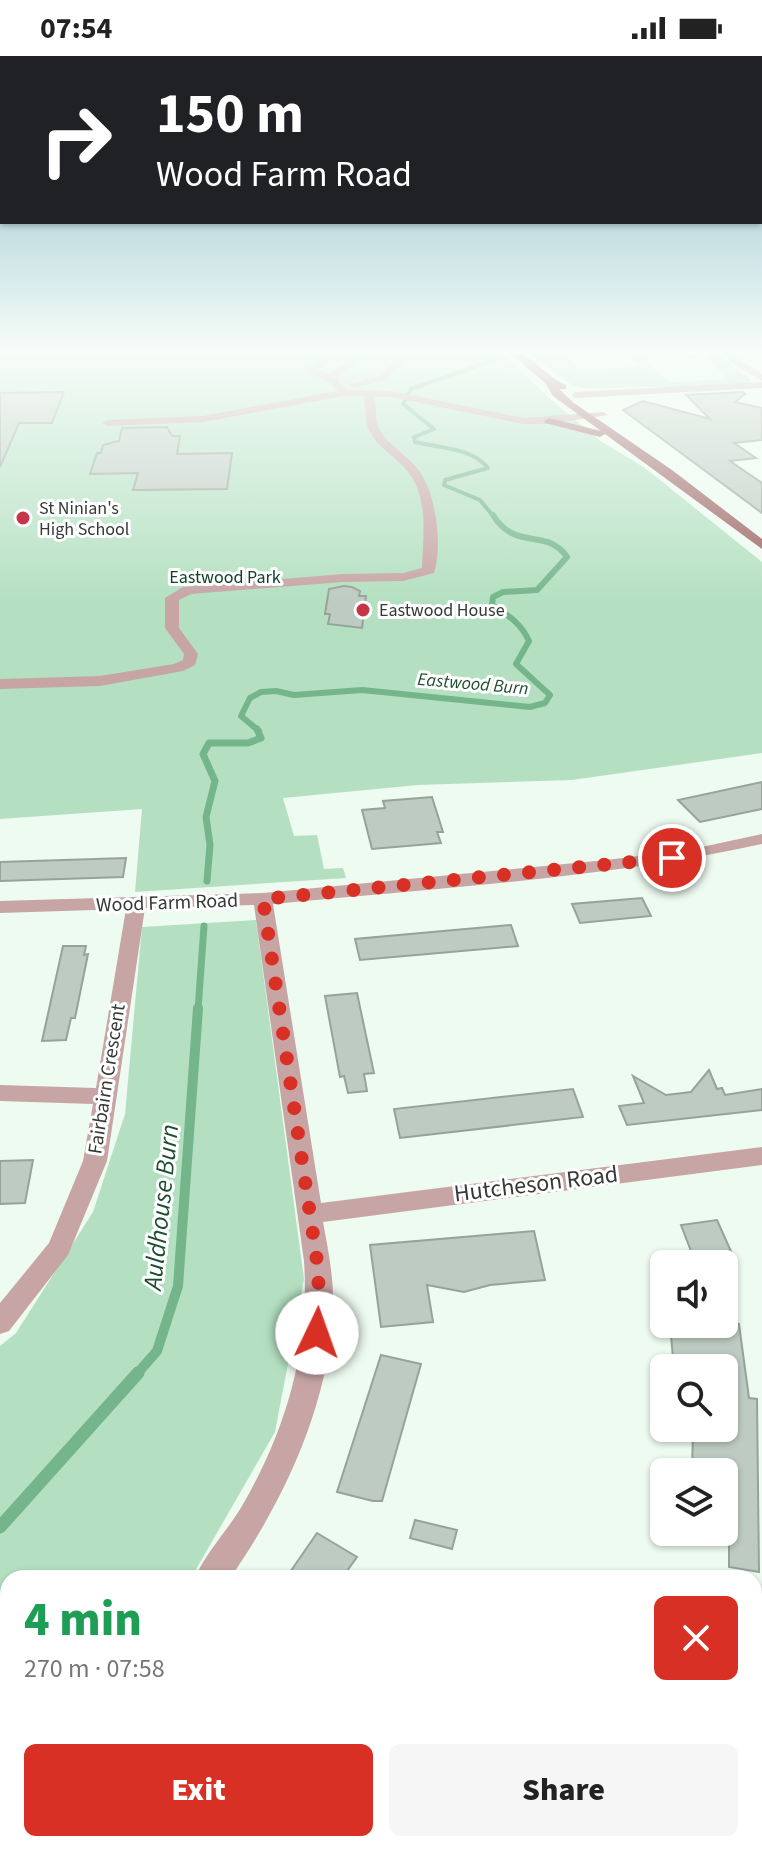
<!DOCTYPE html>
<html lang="en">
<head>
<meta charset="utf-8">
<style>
  :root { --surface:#fff; --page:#f6f6f6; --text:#222; --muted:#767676; --accent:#d93025 }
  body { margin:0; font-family:"Source Sans 3",sans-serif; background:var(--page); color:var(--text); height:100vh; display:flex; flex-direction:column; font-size:30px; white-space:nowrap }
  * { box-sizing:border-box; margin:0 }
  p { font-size:26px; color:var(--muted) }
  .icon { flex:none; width:44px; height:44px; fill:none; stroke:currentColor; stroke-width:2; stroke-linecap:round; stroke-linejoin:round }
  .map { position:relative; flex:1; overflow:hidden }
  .drawer { position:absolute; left:0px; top:1514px; width:762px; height:282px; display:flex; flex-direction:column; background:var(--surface); border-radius:24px 24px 0 0; box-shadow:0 2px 6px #0004 }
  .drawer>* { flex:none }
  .top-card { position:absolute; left:0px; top:0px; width:762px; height:168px; box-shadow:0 2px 6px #0004; background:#202124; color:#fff; overflow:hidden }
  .tools { position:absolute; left:650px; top:1194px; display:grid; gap:16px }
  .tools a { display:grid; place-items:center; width:88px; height:88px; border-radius:12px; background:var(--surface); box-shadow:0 2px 6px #0004; font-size:40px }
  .pin { position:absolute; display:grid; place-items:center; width:68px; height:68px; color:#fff; margin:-34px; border:4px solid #fff; border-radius:50%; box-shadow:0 2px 8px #0007 }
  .me { position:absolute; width:88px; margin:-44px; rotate:3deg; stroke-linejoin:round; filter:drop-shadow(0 0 6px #0008) }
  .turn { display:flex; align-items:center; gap:28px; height:168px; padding:0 24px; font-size:36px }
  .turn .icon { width:104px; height:104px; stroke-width:2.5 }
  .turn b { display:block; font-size:56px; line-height:68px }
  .round { display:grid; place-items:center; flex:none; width:84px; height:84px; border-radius:12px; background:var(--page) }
  .summary { display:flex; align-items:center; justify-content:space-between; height:136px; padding:0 24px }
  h1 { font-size:48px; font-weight:800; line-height:60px; color:#1e9e55 }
  .cta { display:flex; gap:16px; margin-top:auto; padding:16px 24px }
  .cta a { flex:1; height:92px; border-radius:12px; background:var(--accent); color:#fff; font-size:32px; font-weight:800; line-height:92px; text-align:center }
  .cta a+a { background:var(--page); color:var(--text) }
  .status { display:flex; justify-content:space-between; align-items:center; height:56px; padding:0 40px; background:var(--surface); direction:ltr }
  .status svg { height:22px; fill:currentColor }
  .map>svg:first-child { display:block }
</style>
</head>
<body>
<div class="status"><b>07:54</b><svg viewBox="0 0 49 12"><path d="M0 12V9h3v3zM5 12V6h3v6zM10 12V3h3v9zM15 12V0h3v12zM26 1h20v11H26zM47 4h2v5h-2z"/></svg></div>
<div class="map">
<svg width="762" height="1795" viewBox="0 0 762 1795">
  <rect width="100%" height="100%" fill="#eefbf1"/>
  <!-- green -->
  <g fill="#b4e0c1">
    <path d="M 0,296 L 501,296 L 548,341 L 599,384 L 645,412 L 762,506 L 762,697 L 572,724 L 418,729 L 283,742 L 294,780 L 317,779 L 324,813 L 343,812 L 346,822 L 135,836 L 142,753 L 0,763 Z"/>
    <path d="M 529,296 L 564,296 L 579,313 L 641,311 L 626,296 L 697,298 L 701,303 L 649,301 L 647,307 L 665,323 L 674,326 L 727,323 L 705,300 L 718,299 L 751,324 L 749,328 L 732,330 L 582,332 L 573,330 Z"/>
    <path d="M 256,864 L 304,1223 L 275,1376 L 191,1522 L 8,1522 L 8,1603 L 0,1584 L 0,1290 L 16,1277 L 93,1156 L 125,1058 L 142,871 Z"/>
  </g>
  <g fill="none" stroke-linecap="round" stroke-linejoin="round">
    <!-- stream-far4 -->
    <path stroke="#75b58b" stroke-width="4" d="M 494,461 L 480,444 L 444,429 L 445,424 L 488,412 C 471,391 439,392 415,386 L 414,381 L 434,373 L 403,348 L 411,333 L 497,303"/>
    <!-- stream-far3 -->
    <path stroke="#75b58b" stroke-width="6" d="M 259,675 L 241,660 L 250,642 L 261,636 L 276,635 L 294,639 L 362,634 L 530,651 L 545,647 L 550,639 L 516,608 L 529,585 C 521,567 508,559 492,549 L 493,541 L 503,536 L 537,534 L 567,501 C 547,471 516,496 493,459"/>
    <!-- stream-far2 -->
    <g stroke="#75b58b" stroke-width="7">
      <path d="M 207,825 L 210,789 L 206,761 L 215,725 L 203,698 L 209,687 L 248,687 L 261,682 L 257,673"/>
      <path d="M 198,954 L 204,870"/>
    </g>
    <!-- stream-far1 -->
    <path stroke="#75b58b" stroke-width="10" d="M 136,1319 L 157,1295 L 178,1230 L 198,952"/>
    <!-- stream -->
    <path stroke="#75b58b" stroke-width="13" d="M 0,1471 L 138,1317"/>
  </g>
  <!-- building -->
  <g fill="#becbc2" stroke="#97a39a" stroke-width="2">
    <path d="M 64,336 L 52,367 L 19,367 L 0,411 L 0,337 Z"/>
    <path d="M 743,336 L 745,338 L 735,346 L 762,352 L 762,384 L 734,387 L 756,402 L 730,405 L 762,427 L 762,457 L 623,354 L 643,345 L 710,363 L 686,339 Z"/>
    <path d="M 167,371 L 172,380 L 180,380 L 177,398 L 232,397 L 227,433 L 133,434 L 138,417 L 90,418 L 97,397 L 101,397 L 103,389 L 119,385 L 122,372 Z"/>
    <path d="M 344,530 L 352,531 L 360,535 L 359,540 L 366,540 L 362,572 L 328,568 L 330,558 L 325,558 L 329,533 Z"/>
    <path d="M 762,726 L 762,753 L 700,766 L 678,744 Z"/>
    <path d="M 432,741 L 443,776 L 437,776 L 441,787 L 372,793 L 362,754 L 385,752 L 383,745 Z"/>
    <path d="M 126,802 L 123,821 L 0,825 L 0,806 Z"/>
    <path d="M 642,842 L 651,860 L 580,867 L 572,848 Z"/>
    <path d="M 511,869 L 518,890 L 360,904 L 355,883 Z"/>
    <path d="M 63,890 L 86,890 L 84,899 L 88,898 L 75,962 L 71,962 L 66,984 L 42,985 Z"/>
    <path d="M 357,937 L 374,1017 L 364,1018 L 367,1035 L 348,1037 L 344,1020 L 340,1021 L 325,940 Z"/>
    <path d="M 709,1014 L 717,1033 L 722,1032 L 725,1039 L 762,1033 L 762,1054 L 627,1069 L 619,1050 L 644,1047 L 633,1020 L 666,1039 L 691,1036 Z"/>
    <path d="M 573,1033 L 583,1061 L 400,1082 L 394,1053 Z"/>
    <path d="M 33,1104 L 25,1147 L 0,1148 L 0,1105 Z"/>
    <path d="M 717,1164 L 733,1200 L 722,1201 L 725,1208 L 696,1208 L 681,1169 Z"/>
    <path d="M 534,1175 L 545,1224 L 490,1229 L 464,1236 L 427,1229 L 433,1266 L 381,1271 L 370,1189 Z"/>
    <path d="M 670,1268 L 739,1268 L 749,1342 L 757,1343 L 759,1516 L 729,1511 L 729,1489 L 724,1488 L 724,1416 L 692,1416 L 693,1372 L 724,1372 L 724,1306 L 673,1302 Z"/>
    <path d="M 381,1299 L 421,1308 L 382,1445 L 373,1445 L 337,1436 Z"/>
    <path d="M 415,1464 L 457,1474 L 452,1493 L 410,1482 Z"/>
    <path d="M 317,1477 L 357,1501 L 342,1522 L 286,1522 Z"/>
  </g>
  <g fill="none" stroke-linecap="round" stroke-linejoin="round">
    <!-- minor -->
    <g fill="#c7a5a5" fill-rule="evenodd">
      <path d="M 405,296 L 416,296 L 384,325 L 354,331 L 349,328 L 378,321 Z"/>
      <path d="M 723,296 L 733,296 L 737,302 L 762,318 L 762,325 L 730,306 Z"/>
      <path d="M 359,299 L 362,304 L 336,322 L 347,334 L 391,335 L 524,362 L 603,356 L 608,359 L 549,368 L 524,368 L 391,341 L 374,341 C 378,353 373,365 381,376 C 389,389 405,398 416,411 C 436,433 443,489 434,517 L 403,525 L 343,526 L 191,538 L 179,544 L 179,572 L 198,598 L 195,609 L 183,615 L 100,630 L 0,633 L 0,623 L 100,620 L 174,608 L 183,604 L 184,598 L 165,572 L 165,542 L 183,531 L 343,518 L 403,517 L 422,512 C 423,480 429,443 408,416 C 397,401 378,392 370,376 C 363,364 368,353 363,340 L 344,340 L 203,366 L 107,370 L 102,367 L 107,364 L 203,360 L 337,335 L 327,324 L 305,315 L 326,300 ZM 331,305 L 349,305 L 329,318 L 317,314 Z"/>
      <path d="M 762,326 L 762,332 L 576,342 L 571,339 L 576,336 Z"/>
      <path d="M 762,778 L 762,788 C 602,823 436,832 273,848 L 321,1147 L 762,1091 L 762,1109 L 323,1166 C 328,1193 334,1222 333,1251 C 330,1347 284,1445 230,1522 L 195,1522 C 206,1496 228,1474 242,1450 C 286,1374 310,1293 304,1205 L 254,849 L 145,852 L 107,1105 L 68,1199 L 9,1275 L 0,1278 L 0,1247 L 49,1187 L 83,1105 L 93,1048 L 0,1045 L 0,1029 L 96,1032 L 126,853 L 0,857 L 0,845 L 263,837 L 606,804 L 688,794 Z"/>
      <path d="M 0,1622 L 8,1626 L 8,1676 L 0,1672 Z"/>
      <path d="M 20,1788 L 56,1788 L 57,1795 L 21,1795 Z"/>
    </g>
    <!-- primary -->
    <path fill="#9b6161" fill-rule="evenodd" d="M 509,296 C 530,296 546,321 566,329 L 566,333 L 559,333 L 574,347 L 672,414 L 762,483 L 762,493 L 605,378 L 600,381 L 545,367 L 544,365 L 549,362 L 601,375 L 553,340 L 546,328 Z"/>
  </g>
  <!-- sky -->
  <linearGradient id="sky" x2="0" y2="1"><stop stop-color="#7ab4c3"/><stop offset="0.54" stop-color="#f7fdf9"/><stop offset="1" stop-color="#f7fdf9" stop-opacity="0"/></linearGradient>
  <rect width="762" height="547" fill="url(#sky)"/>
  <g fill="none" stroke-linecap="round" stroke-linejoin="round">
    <!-- route -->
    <path stroke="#d93025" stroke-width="14" stroke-dasharray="0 25.2" d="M 317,1277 L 320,1250 L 317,1205 L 263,843 L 672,802"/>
  </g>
  <!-- markers -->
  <g fill="#c63647" stroke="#fff" stroke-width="3">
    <circle cx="23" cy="462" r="8"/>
    <circle cx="363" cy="554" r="8"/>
  </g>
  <g text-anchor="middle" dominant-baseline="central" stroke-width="6" stroke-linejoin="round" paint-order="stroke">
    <!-- far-poi labels -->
    <g font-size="18" fill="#353a36" stroke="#fff" text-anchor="start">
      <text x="39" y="452">St Ninian's<tspan x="39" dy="21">High School</tspan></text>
      <text x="379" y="554">Eastwood House</text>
    </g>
    <!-- far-park labels -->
    <g font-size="18" fill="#114227" stroke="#fff">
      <text x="225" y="521">Eastwood Park</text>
    </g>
    <!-- far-water labels -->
    <g font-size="18" font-style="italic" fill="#1d4d30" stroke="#fff">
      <text transform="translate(473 628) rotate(5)">Eastwood Burn</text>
    </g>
    <!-- street labels -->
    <g font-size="20" fill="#353a36" stroke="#fff">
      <text transform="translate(167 847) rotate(-2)">Wood Farm Road</text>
      <text transform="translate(107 1023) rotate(-81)">Fairbairn Crescent</text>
    </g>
    <!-- near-street labels -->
    <g font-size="24" fill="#353a36" stroke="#fff">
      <text transform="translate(536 1128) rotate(-7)">Hutcheson Road</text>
    </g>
    <!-- near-water labels -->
    <g font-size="26" font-style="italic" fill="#1d4d30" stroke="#fff">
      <text transform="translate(161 1151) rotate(-84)">Auldhouse Burn</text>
    </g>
  </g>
</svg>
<div class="tools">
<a><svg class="icon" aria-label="sound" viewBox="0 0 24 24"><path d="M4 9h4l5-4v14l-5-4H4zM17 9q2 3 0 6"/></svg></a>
<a><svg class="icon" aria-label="search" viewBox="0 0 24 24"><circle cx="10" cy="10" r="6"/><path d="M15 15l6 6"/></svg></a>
<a><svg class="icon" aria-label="layers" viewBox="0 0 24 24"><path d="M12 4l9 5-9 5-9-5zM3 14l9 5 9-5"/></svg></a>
</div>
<div class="pin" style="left:672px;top:802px;background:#d93025"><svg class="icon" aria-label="arrive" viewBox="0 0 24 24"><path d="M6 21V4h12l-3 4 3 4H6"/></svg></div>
<svg class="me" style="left:317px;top:1277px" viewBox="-20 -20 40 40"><circle r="19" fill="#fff"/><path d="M0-13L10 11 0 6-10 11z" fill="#d93025"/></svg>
<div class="top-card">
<div class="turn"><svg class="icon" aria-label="right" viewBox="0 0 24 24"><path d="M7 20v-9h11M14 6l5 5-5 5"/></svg><div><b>150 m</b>Wood Farm Road</div></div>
</div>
<section class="drawer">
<div class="summary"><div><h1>4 min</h1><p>270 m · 07:58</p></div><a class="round" style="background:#d93025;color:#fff"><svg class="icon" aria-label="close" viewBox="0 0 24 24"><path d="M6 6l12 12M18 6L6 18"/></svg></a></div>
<div class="cta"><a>Exit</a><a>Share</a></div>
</section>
</div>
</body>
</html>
